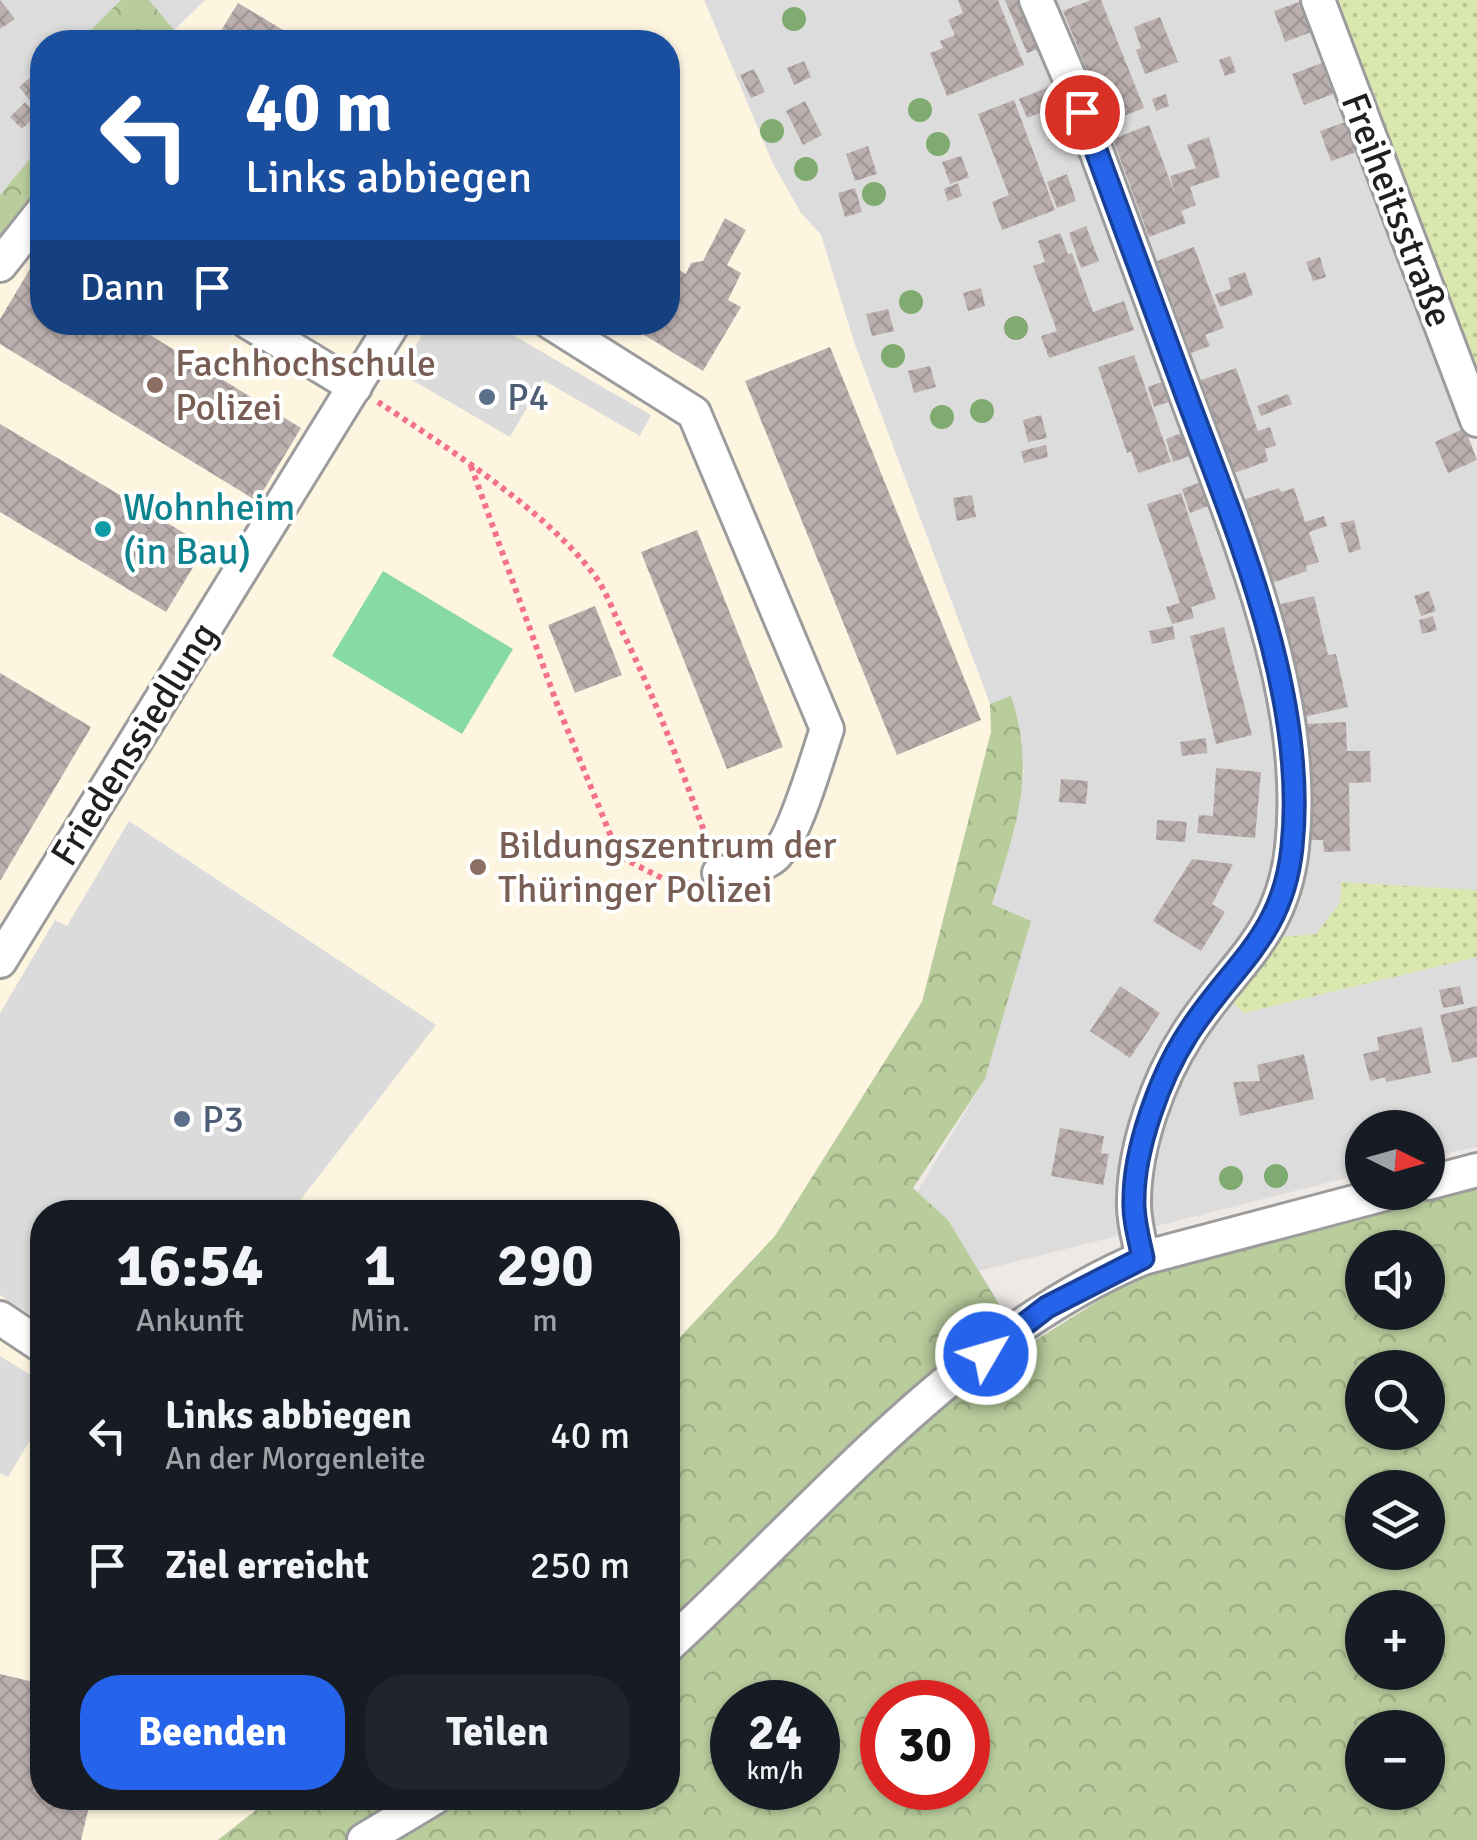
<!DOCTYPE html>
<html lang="de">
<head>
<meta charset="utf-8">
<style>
  :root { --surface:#171b24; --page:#20242c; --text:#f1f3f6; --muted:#9ea1a6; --accent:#2563eb }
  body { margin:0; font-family:Signika,sans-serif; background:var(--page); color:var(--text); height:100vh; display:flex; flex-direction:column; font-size:38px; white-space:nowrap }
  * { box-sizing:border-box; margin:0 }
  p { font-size:32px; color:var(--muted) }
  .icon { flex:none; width:55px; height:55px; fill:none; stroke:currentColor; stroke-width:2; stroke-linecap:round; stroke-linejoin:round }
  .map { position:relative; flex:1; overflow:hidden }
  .drawer { position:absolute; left:30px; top:1200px; width:650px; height:610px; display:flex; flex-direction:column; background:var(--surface); border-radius:40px; box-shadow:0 2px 8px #0004 }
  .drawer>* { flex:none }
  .banner { position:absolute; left:30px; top:30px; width:650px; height:305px; border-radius:40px; box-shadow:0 2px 8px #0004; background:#1a4fa0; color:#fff; overflow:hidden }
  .needle { width:65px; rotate:95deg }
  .fabs { position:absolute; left:1345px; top:1110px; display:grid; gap:20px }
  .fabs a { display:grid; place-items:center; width:100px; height:100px; border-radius:50%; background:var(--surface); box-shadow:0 2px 8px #0004; font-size:50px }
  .speed { position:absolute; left:710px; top:1680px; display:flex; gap:20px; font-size:50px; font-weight:700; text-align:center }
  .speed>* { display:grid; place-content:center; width:130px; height:130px; border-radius:50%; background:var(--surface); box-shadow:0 2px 8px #0004; line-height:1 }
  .speed small { font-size:25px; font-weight:400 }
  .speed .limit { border:15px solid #d22; background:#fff; color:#111 }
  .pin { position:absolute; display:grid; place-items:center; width:85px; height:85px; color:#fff; margin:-42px; border:5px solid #fff; border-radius:50%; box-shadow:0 2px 10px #0007 }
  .me { position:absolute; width:110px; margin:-55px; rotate:52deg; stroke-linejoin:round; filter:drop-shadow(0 0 8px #0008) }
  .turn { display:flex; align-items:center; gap:35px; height:210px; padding:0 50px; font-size:45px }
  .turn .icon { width:130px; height:130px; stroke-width:2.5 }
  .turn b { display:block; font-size:70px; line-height:85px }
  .then { display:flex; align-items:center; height:95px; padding:0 50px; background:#0003; gap:20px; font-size:38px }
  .eta { display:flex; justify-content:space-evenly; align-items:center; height:170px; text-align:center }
  .eta b { font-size:60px; font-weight:700; line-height:70px }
  .action { display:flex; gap:20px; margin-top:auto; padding:20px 50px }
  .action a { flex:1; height:115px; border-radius:40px; background:var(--accent); color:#fff; font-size:40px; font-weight:700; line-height:115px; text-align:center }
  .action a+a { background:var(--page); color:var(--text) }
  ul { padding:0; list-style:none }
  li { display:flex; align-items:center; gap:30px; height:130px; padding:0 50px }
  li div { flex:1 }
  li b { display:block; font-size:38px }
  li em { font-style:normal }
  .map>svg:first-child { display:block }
</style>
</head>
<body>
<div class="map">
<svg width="1477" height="1840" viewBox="0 0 1477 1840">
  <defs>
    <pattern id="grass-dots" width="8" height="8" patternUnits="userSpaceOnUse" patternTransform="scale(2.5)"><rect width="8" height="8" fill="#dae7ae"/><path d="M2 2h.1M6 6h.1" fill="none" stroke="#bbc695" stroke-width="1.8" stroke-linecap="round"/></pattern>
    <pattern id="forest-crowns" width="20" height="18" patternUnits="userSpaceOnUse" patternTransform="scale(2.5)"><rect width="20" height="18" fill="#b8cc9c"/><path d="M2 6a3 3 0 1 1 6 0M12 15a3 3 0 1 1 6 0" fill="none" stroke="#9eaf86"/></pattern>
    <pattern id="building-cross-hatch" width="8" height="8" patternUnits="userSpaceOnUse" patternTransform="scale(2.5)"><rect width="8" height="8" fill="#bcb0af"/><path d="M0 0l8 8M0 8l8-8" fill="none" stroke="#a19796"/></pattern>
  </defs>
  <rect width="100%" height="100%" fill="#efe9e5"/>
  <!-- residential -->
  <g fill="#dddcdc">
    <path d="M 0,0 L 205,0 L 174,30 L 156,9 L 126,42 L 42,42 L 42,144 L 0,195 Z"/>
    <path d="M 704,0 L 1299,0 L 1477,464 L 1477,1147 L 1428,1157 L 1428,1128 L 1362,1128 L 1362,1174 L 978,1271 L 948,1220 L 917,1192 L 985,1079 L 1031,921 L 991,904 L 1015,829 L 1024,771 L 1011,697 L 990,704 L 854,342 L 821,235 L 801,213 L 773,164 Z"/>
  </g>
  <!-- education -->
  <path fill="#fdf5e0" d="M 205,0 L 704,0 L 773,164 L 801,213 L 821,235 L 854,342 L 990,704 L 991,732 L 922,1002 L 775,1236 L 668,1350 L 668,1212 L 42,1212 L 42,1798 L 271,1798 L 218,1840 L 0,1840 L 0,242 L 42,190 L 42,322 L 668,322 L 668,42 L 163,42 Z"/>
  <!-- grass -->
  <g fill="url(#grass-dots)">
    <path d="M 1331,0 L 1477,0 L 1477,387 Z"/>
    <path d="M 1341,882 L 1477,890 L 1477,957 L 1244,1013 L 1232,1002 L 1283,937 L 1316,934 L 1340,902 Z"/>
  </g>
  <!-- forest -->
  <g fill="url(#forest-crowns)" fill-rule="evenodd">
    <path d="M 121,0 L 149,0 L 174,30 L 163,42 L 79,42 Z"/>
    <path d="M 42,144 L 42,190 L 0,242 L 0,195 Z"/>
    <path d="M 1011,696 C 1037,775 1015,829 992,904 L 1031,921 L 985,1079 L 913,1188 L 948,1220 L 1025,1347 L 1141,1274 L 1477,1181 L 1477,1840 L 218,1840 L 271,1798 L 668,1798 L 668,1350 L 775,1236 L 922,1002 L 991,732 L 990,704 ZM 1362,1248 L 1428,1248 L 1428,1312 L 1362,1312 ZM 1362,1368 L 1428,1368 L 1428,1432 L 1362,1432 ZM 1362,1488 L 1428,1488 L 1428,1552 L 1362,1552 ZM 1362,1608 L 1428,1608 L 1428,1672 L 1362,1672 ZM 732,1702 L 818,1702 L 818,1788 L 732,1788 ZM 882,1702 L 968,1702 L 968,1788 L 882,1788 ZM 1362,1728 L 1428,1728 L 1428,1792 L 1362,1792 Z"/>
  </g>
  <!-- pitch -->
  <path fill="#87daa3" d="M 383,571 L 513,649 L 462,734 L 332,656 Z"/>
  <!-- parking -->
  <g fill="#dbdbdb">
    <path d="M 429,323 L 492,323 L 651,415 L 640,436 L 543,380 L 510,437 L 400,373 Z"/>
    <path d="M 129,821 L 436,1025 L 291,1212 L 42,1212 L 42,1322 L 0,1295 L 0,1013 L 55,920 L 67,926 Z"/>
    <path d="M 0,1356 L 42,1382 L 42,1420 L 8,1477 L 0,1473 Z"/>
  </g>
  <!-- building -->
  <g fill="url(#building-cross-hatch)">
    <path d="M 0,0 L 15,19 L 0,29 Z"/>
    <path d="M 958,0 L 998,0 L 1024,65 L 947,96 L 930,53 L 943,48 L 940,41 L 955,35 L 948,20 L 963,13 Z"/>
    <path d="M 1005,0 L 1022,0 L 1041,48 L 1027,53 Z"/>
    <path d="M 1091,0 L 1101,0 L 1144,108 L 1108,122 L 1063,11 Z"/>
    <path d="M 1302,1 L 1314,31 L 1285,42 L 1274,11 Z"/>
    <path d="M 238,3 L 303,42 L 214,42 Z"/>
    <path d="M 1160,17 L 1178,62 L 1145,74 L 1136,50 L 1141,48 L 1134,27 Z"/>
    <path d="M 1230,56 L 1236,72 L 1225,76 L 1219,60 Z"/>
    <path d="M 804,61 L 811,77 L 794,85 L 787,68 Z"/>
    <path d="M 1322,63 L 1333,94 L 1304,105 L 1292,74 Z"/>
    <path d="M 754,69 L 765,92 L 751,98 L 740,75 Z"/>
    <path d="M 39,70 L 42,75 L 42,103 L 36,108 L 19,87 Z"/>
    <path d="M 1051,86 L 1059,105 L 1027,118 L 1019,99 Z"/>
    <path d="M 1166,94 L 1169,106 L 1156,111 L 1152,99 Z"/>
    <path d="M 1014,100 L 1055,210 L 1002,230 L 992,202 L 1009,195 L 978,114 Z"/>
    <path d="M 805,101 L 822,135 L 803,145 L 786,111 Z"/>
    <path d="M 25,102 L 37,115 L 22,129 L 10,117 Z"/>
    <path d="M 1348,121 L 1359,151 L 1331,161 L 1320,131 Z"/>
    <path d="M 1149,125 L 1175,194 L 1170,176 L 1196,168 L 1187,145 L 1209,137 L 1220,177 L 1190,187 L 1196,205 L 1181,211 L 1186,223 L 1149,237 L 1113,139 Z"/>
    <path d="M 868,146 L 877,174 L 855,181 L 846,154 Z"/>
    <path d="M 961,156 L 969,177 L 950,184 L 942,162 Z"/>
    <path d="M 1067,174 L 1076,201 L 1057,208 L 1047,182 Z"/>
    <path d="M 958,183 L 962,196 L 948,201 L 944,189 Z"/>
    <path d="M 855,188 L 862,212 L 845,217 L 838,193 Z"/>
    <path d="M 725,218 L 746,230 L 727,265 L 741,273 L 728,300 L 741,307 L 703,371 L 623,322 L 668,322 L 668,263 L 686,274 L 691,263 L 703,261 Z"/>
    <path d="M 1086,226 L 1099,261 L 1081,268 L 1069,233 Z"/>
    <path d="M 1060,233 L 1068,254 L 1072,253 L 1093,312 L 1124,301 L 1134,330 L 1049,358 L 1041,336 L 1057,331 L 1033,266 L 1045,262 L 1038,241 Z"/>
    <path d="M 1194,247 L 1224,328 L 1205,335 L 1210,346 L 1191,353 L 1157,261 Z"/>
    <path d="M 1320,257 L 1326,277 L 1313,281 L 1306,262 Z"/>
    <path d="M 33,264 L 42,270 L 42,322 L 129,322 L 301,428 L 257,501 L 0,344 L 0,319 Z"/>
    <path d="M 1245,272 L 1253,295 L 1220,307 L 1215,294 L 1231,289 L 1228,278 Z"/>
    <path d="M 981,288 L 985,306 L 968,311 L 963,293 Z"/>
    <path d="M 888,309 L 894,331 L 872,336 L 866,314 Z"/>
    <path d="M 830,347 L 981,720 L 897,755 L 745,381 Z"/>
    <path d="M 1134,355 L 1171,462 L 1138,473 L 1131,451 L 1127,453 L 1098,367 Z"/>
    <path d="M 930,366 L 936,387 L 914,393 L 908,371 Z"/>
    <path d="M 1236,368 L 1258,431 L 1270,427 L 1276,445 L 1265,449 L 1268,461 L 1234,473 L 1201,380 Z"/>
    <path d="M 1162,382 L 1169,402 L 1154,407 L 1148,387 Z"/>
    <path d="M 1288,394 L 1292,404 L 1261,416 L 1257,406 Z"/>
    <path d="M 1041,415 L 1047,438 L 1028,442 L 1023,420 Z"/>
    <path d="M 0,424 L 206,546 L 166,612 L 0,512 Z"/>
    <path d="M 1465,428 L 1477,460 L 1448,473 L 1435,442 Z"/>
    <path d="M 1187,431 L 1195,454 L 1173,462 L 1166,439 Z"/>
    <path d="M 1046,445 L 1048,457 L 1024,463 L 1021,451 Z"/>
    <path d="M 1204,481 L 1213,504 L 1190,513 L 1182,489 Z"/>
    <path d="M 1279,488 L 1281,492 L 1294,488 L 1305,522 L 1324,516 L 1327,526 L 1309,532 L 1319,562 L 1306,566 L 1307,571 L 1272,583 L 1243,500 Z"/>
    <path d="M 1181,493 L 1216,599 L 1191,607 L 1194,618 L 1172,624 L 1166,607 L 1180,603 L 1147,504 Z"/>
    <path d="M 972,495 L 976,517 L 957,521 L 953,498 Z"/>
    <path d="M 1354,520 L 1361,549 L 1349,553 L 1340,523 Z"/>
    <path d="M 697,530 L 783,747 L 727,769 L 641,552 Z"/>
    <path d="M 1429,591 L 1436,611 L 1421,616 L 1414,596 Z"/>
    <path d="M 1314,596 L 1328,655 L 1336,654 L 1348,707 L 1303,717 L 1277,605 Z"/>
    <path d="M 595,606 L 622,675 L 575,693 L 548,625 Z"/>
    <path d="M 1433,616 L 1437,630 L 1422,634 L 1419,620 Z"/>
    <path d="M 1173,626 L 1175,639 L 1152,644 L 1149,631 Z"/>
    <path d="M 1224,627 L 1252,735 L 1216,744 L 1190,636 Z"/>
    <path d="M 0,673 L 91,727 L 0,881 Z"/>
    <path d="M 1346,722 L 1347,751 L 1370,751 L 1371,782 L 1349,783 L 1350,851 L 1324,852 L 1323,840 L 1310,840 L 1305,724 Z"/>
    <path d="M 1206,738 L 1207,753 L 1182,756 L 1180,742 Z"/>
    <path d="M 1216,768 L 1261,772 L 1255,838 L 1197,833 L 1199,815 L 1213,816 Z"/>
    <path d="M 1061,779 L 1088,781 L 1086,804 L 1059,802 Z"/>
    <path d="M 1157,820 L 1187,822 L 1185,842 L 1156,840 Z"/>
    <path d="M 1192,859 L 1233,864 L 1212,904 L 1225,912 L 1201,951 L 1153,921 Z"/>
    <path d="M 1120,986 L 1160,1013 L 1130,1058 L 1090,1031 Z"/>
    <path d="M 1460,986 L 1464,1004 L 1443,1008 L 1439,990 Z"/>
    <path d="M 1477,1006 L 1477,1057 L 1452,1063 L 1440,1015 Z"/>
    <path d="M 1422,1027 L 1431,1073 L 1386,1082 L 1385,1077 L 1370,1081 L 1363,1054 L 1379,1050 L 1377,1037 Z"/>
    <path d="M 1304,1054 L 1314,1099 L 1240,1116 L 1233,1082 L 1260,1081 L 1257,1065 Z"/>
    <path d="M 1060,1128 L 1104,1136 L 1101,1153 L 1109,1154 L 1103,1185 L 1051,1176 Z"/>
    <path d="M 0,1674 L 42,1684 L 42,1798 L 91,1798 L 81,1840 L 0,1840 Z"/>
  </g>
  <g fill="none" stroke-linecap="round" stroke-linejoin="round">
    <!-- minor casing -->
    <g stroke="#9c9c9c" stroke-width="38">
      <g id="minor">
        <path d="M 1036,0 L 1069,77 C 1109,186 1149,294 1189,403 C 1239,539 1309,700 1292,848 C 1282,939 1230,966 1187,1035 C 1158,1080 1135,1145 1134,1199 C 1133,1220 1139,1239 1143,1258"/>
        <path d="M 1318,0 L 1477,420"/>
        <path d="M 0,265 L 42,212"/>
        <path d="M 248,322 L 355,387"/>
        <path d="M 550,322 L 694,413 L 827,729 C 818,755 793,845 772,858 C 756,869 738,872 719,873"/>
        <path d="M 0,961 L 394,322"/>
        <path d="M 1428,1183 L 1477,1170"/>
        <path d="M 0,1318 L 42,1346"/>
        <path d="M 668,1646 C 814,1512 957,1336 1143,1258 L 1392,1192"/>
        <path d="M 364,1840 L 434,1798"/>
      </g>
    </g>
    <!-- path -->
    <g stroke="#f3728a" stroke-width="6" stroke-dasharray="5 5" stroke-linecap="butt">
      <path d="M 378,402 C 445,446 543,509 592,572 C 606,589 614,614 623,633 C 657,702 683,773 709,845"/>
      <path d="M 471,466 L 557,704 L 619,856 L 671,883 L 694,883"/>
    </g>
    <!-- minor -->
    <use href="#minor" stroke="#fff" stroke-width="32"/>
  </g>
  <!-- trees -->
  <g fill="#80ab70">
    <circle cx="794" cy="19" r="12"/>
    <circle cx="920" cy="110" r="12"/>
    <circle cx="772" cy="131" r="12"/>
    <circle cx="938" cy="144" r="12"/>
    <circle cx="806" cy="169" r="12"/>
    <circle cx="874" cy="194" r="12"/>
    <circle cx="911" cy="302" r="12"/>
    <circle cx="1016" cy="328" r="12"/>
    <circle cx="893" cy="356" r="12"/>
    <circle cx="982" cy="411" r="12"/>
    <circle cx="942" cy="417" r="12"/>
    <circle cx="1276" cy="1176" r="12"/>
    <circle cx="1231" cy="1178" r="12"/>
  </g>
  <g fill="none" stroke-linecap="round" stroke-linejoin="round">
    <!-- route casing -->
    <g stroke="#184099" stroke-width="25">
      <path id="route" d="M 986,1354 L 1047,1307 L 1143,1258 C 1139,1239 1133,1219 1134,1199 C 1134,1149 1160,1077 1187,1035 C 1230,966 1283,938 1292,847 C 1308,697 1237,533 1186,395 C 1151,301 1117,206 1082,112"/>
    </g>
    <!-- route -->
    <use href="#route" stroke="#2563eb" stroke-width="18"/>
  </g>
  <!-- markers -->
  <g fill="#8d6e63" stroke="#fff" stroke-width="4">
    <circle cx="155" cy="385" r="10"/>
    <circle cx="478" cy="867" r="10"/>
  </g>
  <g fill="#5c6f8a" stroke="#fff" stroke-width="4">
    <circle cx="487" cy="397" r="10"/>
    <circle cx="182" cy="1119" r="10"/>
  </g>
  <circle fill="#0f9aa8" stroke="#fff" stroke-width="4" cx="103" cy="529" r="10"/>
  <g text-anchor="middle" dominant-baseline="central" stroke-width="8" stroke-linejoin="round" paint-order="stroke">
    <!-- street labels -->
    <g font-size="38" fill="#1f1f1f" stroke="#fff">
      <text transform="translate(1397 210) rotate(69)">Freiheitsstraße</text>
      <text transform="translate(134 744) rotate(-58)">Friedenssiedlung</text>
    </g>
    <!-- education labels -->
    <g font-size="38" fill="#785e54" stroke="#fff" text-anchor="start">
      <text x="175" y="363">Fachhochschule<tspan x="175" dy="44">Polizei</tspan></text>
      <text x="498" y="845">Bildungszentrum der<tspan x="498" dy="44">Thüringer Polizei</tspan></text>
    </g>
    <!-- service labels -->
    <g font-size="38" fill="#4e5e75" stroke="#fff" text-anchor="start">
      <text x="507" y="397">P4</text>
      <text x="202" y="1119">P3</text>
    </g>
    <!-- culture labels -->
    <g font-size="38" fill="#0d838f" stroke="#fff" text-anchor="start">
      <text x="123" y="507">Wohnheim<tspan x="123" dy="44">(in Bau)</tspan></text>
    </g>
  </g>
</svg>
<div class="fabs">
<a><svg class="needle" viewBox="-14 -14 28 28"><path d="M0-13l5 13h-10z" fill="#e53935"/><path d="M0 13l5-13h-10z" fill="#9ea1a6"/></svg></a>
<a><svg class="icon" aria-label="sound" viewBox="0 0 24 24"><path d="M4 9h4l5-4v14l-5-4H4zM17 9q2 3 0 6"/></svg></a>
<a><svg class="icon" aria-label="search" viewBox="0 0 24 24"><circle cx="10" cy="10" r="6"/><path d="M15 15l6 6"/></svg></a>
<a><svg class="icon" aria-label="layers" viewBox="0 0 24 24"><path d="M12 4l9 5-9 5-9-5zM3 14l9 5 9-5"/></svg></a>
<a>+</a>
<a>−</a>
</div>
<div class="speed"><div>24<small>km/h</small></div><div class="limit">30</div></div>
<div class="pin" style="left:1082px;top:112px;background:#d93025"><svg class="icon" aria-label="arrive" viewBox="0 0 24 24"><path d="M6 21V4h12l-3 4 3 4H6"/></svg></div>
<svg class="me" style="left:986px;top:1354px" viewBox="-20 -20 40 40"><circle r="17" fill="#2563eb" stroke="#fff" stroke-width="3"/><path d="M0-11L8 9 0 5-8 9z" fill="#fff"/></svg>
<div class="banner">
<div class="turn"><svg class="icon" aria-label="left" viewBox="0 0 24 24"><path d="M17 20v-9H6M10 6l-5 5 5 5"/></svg><div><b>40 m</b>Links abbiegen</div></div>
<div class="then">Dann<svg class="icon" aria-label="arrive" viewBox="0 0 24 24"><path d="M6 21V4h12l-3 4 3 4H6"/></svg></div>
</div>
<section class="drawer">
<div class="eta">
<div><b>16:54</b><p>Ankunft</p></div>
<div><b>1</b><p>Min.</p></div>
<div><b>290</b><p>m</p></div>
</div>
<ul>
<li><svg class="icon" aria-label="left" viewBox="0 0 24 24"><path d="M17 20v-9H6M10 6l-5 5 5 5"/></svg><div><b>Links abbiegen</b><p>An der Morgenleite</p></div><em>40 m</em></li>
<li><svg class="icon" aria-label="arrive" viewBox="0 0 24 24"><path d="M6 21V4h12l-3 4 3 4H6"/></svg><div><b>Ziel erreicht</b></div><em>250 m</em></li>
</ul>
<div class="action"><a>Beenden</a><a>Teilen</a></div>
</section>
</div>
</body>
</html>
